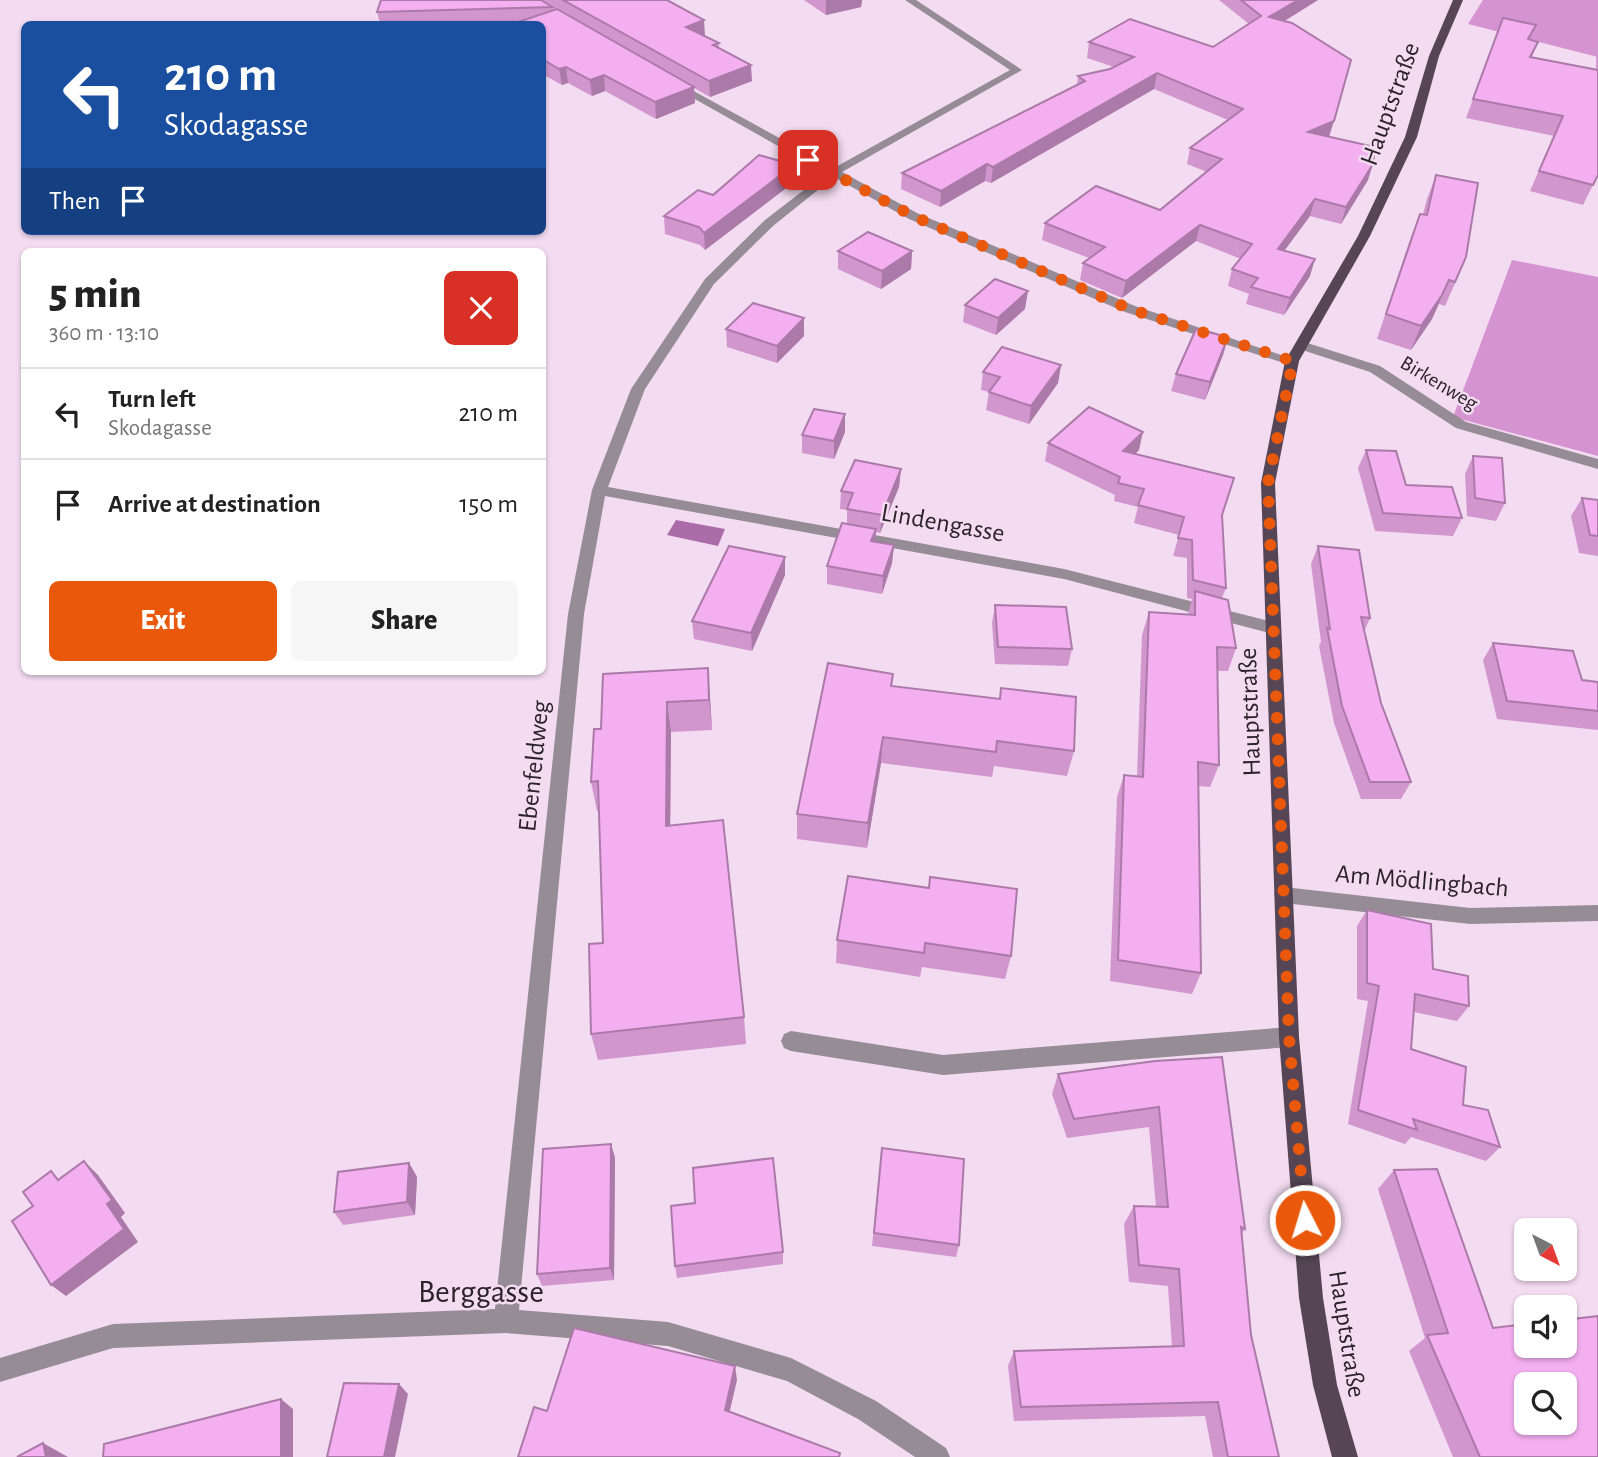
<!DOCTYPE html>
<html lang="en">
<head>
<meta charset="utf-8">
<style>
  :root { --surface:#fff; --page:#f6f6f6; --text:#222; --muted:#767676; --line:#e0e0e0; --accent:#ea580c }
  body { margin:0; font-family:"Alegreya Sans",sans-serif; background:var(--page); color:var(--text); height:100vh; display:flex; flex-direction:column; font-size:26px; white-space:nowrap }
  * { box-sizing:border-box; margin:0 }
  p { font-size:23px; color:var(--muted) }
  .icon { flex:none; width:38px; height:38px; fill:none; stroke:currentColor; stroke-width:2; stroke-linecap:round; stroke-linejoin:round }
  .map { position:relative; flex:1; overflow:hidden }
  .details { position:absolute; left:21px; top:248px; width:525px; height:427px; display:flex; flex-direction:column; background:var(--surface); border-radius:10px; box-shadow:0 2px 5px #0004 }
  .details>* { flex:none }
  .hud { position:absolute; left:21px; top:21px; width:525px; height:214px; border-radius:10px; box-shadow:0 2px 5px #0004; background:#1a4fa0; color:#fff; overflow:hidden }
  .needle { width:46px; rotate:139deg }
  .tools { position:absolute; left:1514px; top:1218px; display:grid; gap:14px }
  .tools a { display:grid; place-items:center; width:63px; height:63px; border-radius:10px; background:var(--surface); box-shadow:0 2px 5px #0004; font-size:35px }
  .pin { position:absolute; display:grid; place-items:center; width:60px; height:60px; color:#fff; margin:-30px; border-radius:14px; box-shadow:0 4px 10px #0006 }
  .me { position:absolute; width:77px; margin:-38px; rotate:355deg; stroke-linejoin:round; filter:drop-shadow(0 0 5px #0008) }
  .turn { display:flex; align-items:center; gap:24px; height:147px; padding:0 28px; font-size:32px }
  .turn .icon { width:91px; height:91px; stroke-width:2.5 }
  .turn b { display:block; font-size:49px; line-height:60px }
  .then { display:flex; align-items:center; height:66px; padding:0 28px; background:#0003; gap:14px; font-size:26px }
  .round { display:grid; place-items:center; flex:none; width:74px; height:74px; border-radius:10px; background:var(--page) }
  .overview { display:flex; align-items:center; justify-content:space-between; height:119px; padding:0 28px }
  h1 { font-size:42px; font-weight:800; line-height:52px }
  .button { display:flex; gap:14px; margin-top:auto; padding:14px 28px }
  .button a { flex:1; height:80px; border-radius:10px; background:var(--accent); color:#fff; font-size:28px; font-weight:800; line-height:80px; text-align:center }
  .button a+a { background:var(--page); color:var(--text) }
  ul { padding:0; list-style:none }
  li { display:flex; align-items:center; gap:21px; height:91px; padding:0 28px; border-top:2px solid var(--line) }
  li div { flex:1 }
  li b { display:block; font-size:26px }
  li em { font-style:normal }
  .map>svg:first-child { display:block }
</style>
</head>
<body>
<div class="map">
<svg width="1598" height="1457" viewBox="0 0 1598 1457">
  <rect width="100%" height="100%" fill="#f3dbf1"/>
  <!-- forest -->
  <g fill="#d693d2">
    <path d="M 1483,0 L 1598,0 L 1598,57 L 1468,24 Z"/>
    <path d="M 1512,260 L 1598,277 L 1598,456 L 1453,417 Z"/>
  </g>
  <!-- water -->
  <path fill="#ab6ba8" d="M 676,520 L 725,529 L 718,546 L 667,535 Z"/>
  <g fill="none" stroke-linecap="round" stroke-linejoin="round">
    <!-- street -->
    <g fill="#968c95" fill-rule="evenodd">
      <path d="M 905,0 L 916,0 L 1022,70 L 842,172 L 917,213 L 1135,306 L 1299,361 L 1297,364 L 1287,364 L 1125,312 L 909,219 L 834,177 L 773,226 L 714,284 L 645,389 L 608,487 L 1064,569 L 1273,622 L 1281,628 L 1273,634 L 1064,579 L 605,496 L 584,614 L 519,1310 L 668,1322 L 791,1358 L 876,1401 L 946,1448 L 950,1457 L 915,1457 L 858,1419 L 787,1381 L 668,1346 L 506,1333 L 113,1348 L 0,1382 L 0,1358 L 113,1324 L 495,1309 L 568,614 L 592,490 L 631,389 L 705,279 L 765,220 L 826,173 L 670,85 L 679,83 L 834,168 L 1010,70 Z"/>
      <path d="M 1301,341 L 1380,366 L 1466,422 L 1598,459 L 1598,469 L 1456,428 L 1370,372 L 1296,348 L 1296,342 Z"/>
      <path d="M 1284,887 L 1470,908 L 1598,905 L 1598,921 L 1470,924 L 1284,903 L 1277,901 L 1274,895 L 1277,889 Z"/>
      <path d="M 1289,1027 L 1296,1030 L 1299,1037 L 1296,1044 L 1289,1047 L 943,1075 L 791,1051 L 784,1048 L 781,1041 L 784,1034 L 791,1031 L 943,1055 Z"/>
    </g>
    <!-- primary -->
    <path fill="#564655" fill-rule="evenodd" d="M 1453,0 L 1463,0 L 1439,56 L 1417,137 L 1370,236 L 1299,361 L 1275,483 L 1299,1037 L 1323,1298 L 1337,1385 L 1358,1457 L 1332,1457 L 1313,1385 L 1299,1298 L 1279,1037 L 1261,483 L 1285,361 L 1358,236 L 1405,137 L 1429,56 Z"/>
  </g>
  <!-- wall -->
  <g fill="#d296ce">
    <path d="M 381,0 L 667,0 L 705,36 L 719,43 L 719,48 L 752,81 L 710,97 L 694,88 L 695,103 L 656,119 L 605,91 L 592,96 L 568,83 L 562,85 L 542,74 L 542,24 L 515,23 L 380,24 L 377,12 Z"/>
    <path d="M 804,0 L 862,0 L 861,7 L 826,15 Z"/>
    <path d="M 1219,0 L 1318,0 L 1284,21 L 1329,136 L 1368,180 L 1341,224 L 1310,216 L 1284,251 L 1310,276 L 1284,315 L 1246,304 L 1249,294 L 1228,286 L 1232,269 L 1241,259 L 1196,241 L 1122,298 L 1080,280 L 1083,263 L 1089,258 L 1042,240 L 1045,223 L 1160,210 L 1207,172 L 1187,164 L 1190,148 L 1228,120 L 1154,89 L 991,183 L 985,181 L 940,207 L 901,189 L 902,173 L 1077,85 L 1078,76 L 1110,69 L 1114,67 L 1087,58 L 1089,42 L 1213,47 L 1249,24 Z"/>
    <path d="M 1503,18 L 1530,40 L 1538,42 L 1532,57 L 1596,69 L 1597,23 L 1598,20 L 1598,175 L 1583,205 L 1530,191 L 1554,136 L 1466,118 Z"/>
    <path d="M 1436,175 L 1456,281 L 1445,306 L 1439,304 L 1432,319 L 1411,350 L 1377,339 L 1411,237 L 1420,214 L 1423,214 L 1427,199 Z"/>
    <path d="M 794,182 L 705,250 L 700,245 L 665,234 L 664,216 L 713,195 Z"/>
    <path d="M 838,251 L 912,251 L 911,269 L 881,289 L 838,269 Z"/>
    <path d="M 965,305 L 1025,309 L 996,335 L 963,322 Z"/>
    <path d="M 726,329 L 804,336 L 777,363 L 727,347 Z"/>
    <path d="M 1228,337 L 1223,355 L 1205,400 L 1171,391 L 1176,374 Z"/>
    <path d="M 1061,365 L 1058,383 L 1029,424 L 986,410 L 989,392 L 981,390 L 983,372 Z"/>
    <path d="M 845,432 L 834,459 L 802,453 L 802,435 Z"/>
    <path d="M 1048,443 L 1139,450 L 1135,454 L 1222,515 L 1226,588 L 1222,598 L 1236,648 L 1228,671 L 1217,671 L 1219,765 L 1210,787 L 1199,786 L 1201,973 L 1192,994 L 1110,981 L 1117,797 L 1124,775 L 1137,776 L 1142,635 L 1149,612 L 1188,614 L 1192,599 L 1187,598 L 1187,558 L 1173,556 L 1179,535 L 1134,523 L 1138,507 L 1114,501 L 1115,495 L 1045,461 Z"/>
    <path d="M 1366,450 L 1406,485 L 1462,518 L 1453,536 L 1375,531 L 1358,468 Z"/>
    <path d="M 1473,456 L 1505,503 L 1496,521 L 1467,516 L 1465,474 Z"/>
    <path d="M 901,469 L 899,487 L 880,533 L 876,532 L 875,542 L 894,545 L 892,563 L 882,594 L 827,584 L 827,566 L 847,524 L 847,510 L 840,509 L 841,491 Z"/>
    <path d="M 1582,498 L 1598,500 L 1598,556 L 1579,553 L 1571,516 Z"/>
    <path d="M 1318,546 L 1370,618 L 1364,632 L 1381,703 L 1411,782 L 1401,799 L 1361,799 L 1334,723 L 1319,646 L 1321,642 L 1311,564 Z"/>
    <path d="M 785,557 L 785,575 L 752,651 L 694,639 L 692,621 Z"/>
    <path d="M 995,605 L 1072,649 L 1068,666 L 995,664 L 992,623 Z"/>
    <path d="M 1493,643 L 1582,680 L 1598,682 L 1598,730 L 1497,719 L 1483,660 Z"/>
    <path d="M 603,674 L 710,698 L 712,730 L 671,732 L 670,825 L 744,1017 L 746,1044 L 598,1060 L 591,1034 L 603,943 L 599,811 L 597,811 L 591,782 L 601,729 Z"/>
    <path d="M 893,674 L 892,686 L 999,699 L 1001,688 L 1074,751 L 1067,776 L 994,766 L 992,777 L 881,763 L 867,848 L 797,839 L 797,814 Z"/>
    <path d="M 848,876 L 1011,956 L 1005,979 L 922,967 L 920,977 L 836,963 L 837,940 Z"/>
    <path d="M 1367,910 L 1433,969 L 1469,1006 L 1457,1021 L 1414,1012 L 1411,1049 L 1500,1147 L 1486,1161 L 1411,1137 L 1405,1144 L 1348,1124 L 1368,1001 L 1357,999 L 1357,926 Z"/>
    <path d="M 1155,1061 L 1245,1229 L 1241,1235 L 1251,1335 L 1279,1457 L 1213,1457 L 1205,1416 L 1014,1421 L 1008,1366 L 1014,1351 L 1172,1347 L 1168,1286 L 1129,1282 L 1124,1224 L 1134,1206 L 1156,1207 L 1149,1127 L 1067,1138 L 1052,1094 L 1058,1074 Z"/>
    <path d="M 611,1144 L 615,1158 L 614,1280 L 542,1286 L 537,1274 Z"/>
    <path d="M 882,1148 L 959,1245 L 956,1257 L 872,1246 Z"/>
    <path d="M 409,1163 L 417,1177 L 415,1215 L 343,1225 L 334,1212 Z"/>
    <path d="M 1394,1170 L 1493,1328 L 1598,1457 L 1453,1457 L 1409,1351 L 1425,1338 L 1378,1189 Z"/>
    <path d="M 783,1252 L 783,1264 L 677,1278 L 675,1266 Z"/>
  </g>
  <!-- shaded-wall -->
  <g fill="#ab7aa8">
    <path d="M 826,0 L 862,0 L 861,7 L 826,15 Z"/>
    <path d="M 1298,0 L 1318,0 L 1265,33 L 1269,17 Z"/>
    <path d="M 704,20 L 705,36 L 686,27 Z"/>
    <path d="M 751,65 L 752,81 L 710,97 L 709,81 Z"/>
    <path d="M 566,67 L 568,83 L 562,85 L 559,69 Z"/>
    <path d="M 1157,73 L 1154,89 L 991,183 L 993,167 Z"/>
    <path d="M 604,75 L 605,91 L 592,96 L 590,80 Z"/>
    <path d="M 694,87 L 695,103 L 656,119 L 655,102 Z"/>
    <path d="M 1334,121 L 1329,137 L 1308,132 Z"/>
    <path d="M 987,164 L 985,181 L 940,207 L 941,191 Z"/>
    <path d="M 1373,164 L 1368,180 L 1341,224 L 1346,207 Z"/>
    <path d="M 794,165 L 794,182 L 705,250 L 704,233 Z"/>
    <path d="M 1315,199 L 1310,216 L 1273,266 L 1278,249 Z"/>
    <path d="M 1200,225 L 1196,241 L 1122,298 L 1126,281 Z"/>
    <path d="M 912,251 L 911,269 L 881,289 L 882,271 Z"/>
    <path d="M 1315,259 L 1310,276 L 1284,315 L 1290,298 Z"/>
    <path d="M 1449,280 L 1432,319 L 1411,350 L 1421,326 Z"/>
    <path d="M 1028,291 L 1025,309 L 996,335 L 998,318 Z"/>
    <path d="M 804,318 L 804,336 L 777,363 L 777,346 Z"/>
    <path d="M 1228,337 L 1223,355 L 1205,400 L 1210,382 Z"/>
    <path d="M 1061,365 L 1058,383 L 1029,424 L 1031,406 Z"/>
    <path d="M 845,414 L 845,432 L 834,459 L 834,441 Z"/>
    <path d="M 1143,432 L 1139,450 L 1119,469 L 1123,451 Z"/>
    <path d="M 901,469 L 899,487 L 880,533 L 882,515 Z"/>
    <path d="M 876,529 L 875,547 L 871,541 Z"/>
    <path d="M 894,545 L 892,563 L 882,594 L 883,576 Z"/>
    <path d="M 785,557 L 785,575 L 752,651 L 751,633 Z"/>
    <path d="M 708,668 L 710,698 L 712,730 L 709,700 Z"/>
    <path d="M 667,702 L 671,732 L 670,855 L 666,826 Z"/>
    <path d="M 883,737 L 881,763 L 867,848 L 868,823 Z"/>
    <path d="M 611,1144 L 615,1158 L 614,1280 L 610,1268 Z"/>
    <path d="M 84,1161 L 98,1175 L 125,1213 L 121,1217 L 138,1242 L 66,1296 L 51,1285 L 107,1204 Z"/>
    <path d="M 409,1163 L 417,1177 L 415,1215 L 407,1202 Z"/>
    <path d="M 735,1366 L 737,1380 L 727,1423 L 725,1410 Z"/>
    <path d="M 399,1384 L 408,1394 L 395,1457 L 384,1457 Z"/>
    <path d="M 281,1399 L 293,1409 L 293,1457 L 281,1457 Z"/>
    <path d="M 43,1443 L 68,1457 L 46,1457 Z"/>
  </g>
  <!-- building -->
  <g fill="#f4aff0" stroke="#ab7aa8" stroke-width="2" fill-rule="evenodd">
    <path d="M 381,0 L 541,0 L 552,7 L 377,12 Z"/>
    <path d="M 563,0 L 667,0 L 704,20 L 686,27 L 719,43 L 713,45 L 751,65 L 709,81 Z"/>
    <path d="M 1241,0 L 1298,0 L 1269,17 L 1292,23 L 1351,60 L 1334,121 L 1308,132 L 1375,147 L 1373,164 L 1346,207 L 1315,199 L 1278,249 L 1315,259 L 1290,298 L 1251,287 L 1258,278 L 1232,269 L 1252,244 L 1200,225 L 1126,281 L 1083,263 L 1105,247 L 1045,223 L 1096,186 L 1160,210 L 1222,159 L 1190,148 L 1243,109 L 1157,73 L 993,167 L 987,164 L 941,191 L 902,173 L 1085,81 L 1078,76 L 1110,69 L 1134,57 L 1089,42 L 1130,19 L 1213,47 L 1261,16 Z"/>
    <path d="M 557,9 L 694,87 L 655,102 L 604,75 L 590,80 L 566,67 L 559,69 L 542,59 L 542,24 L 512,24 Z"/>
    <path d="M 1503,18 L 1536,25 L 1528,39 L 1538,42 L 1530,57 L 1598,70 L 1598,175 L 1593,185 L 1539,171 L 1563,116 L 1473,99 Z"/>
    <path d="M 759,155 L 794,165 L 704,233 L 699,227 L 664,216 L 698,190 L 713,195 Z"/>
    <path d="M 1436,175 L 1478,183 L 1466,257 L 1455,282 L 1449,280 L 1442,295 L 1421,326 L 1386,314 L 1420,214 L 1427,215 Z"/>
    <path d="M 868,232 L 912,251 L 882,271 L 838,251 Z"/>
    <path d="M 995,279 L 1028,291 L 998,318 L 965,305 Z"/>
    <path d="M 753,303 L 804,318 L 777,346 L 726,329 Z"/>
    <path d="M 1196,329 L 1228,337 L 1210,382 L 1176,374 Z"/>
    <path d="M 1002,347 L 1061,365 L 1031,406 L 989,392 L 1000,377 L 983,372 Z"/>
    <path d="M 1089,407 L 1143,432 L 1123,451 L 1234,478 L 1222,515 L 1226,588 L 1193,580 L 1192,540 L 1178,538 L 1184,517 L 1138,505 L 1144,489 L 1118,483 L 1120,477 L 1048,443 Z"/>
    <path d="M 814,409 L 845,414 L 834,441 L 802,435 Z"/>
    <path d="M 1366,450 L 1396,451 L 1406,485 L 1452,487 L 1462,518 L 1383,513 Z"/>
    <path d="M 1473,456 L 1502,458 L 1505,503 L 1475,498 Z"/>
    <path d="M 855,460 L 901,469 L 882,515 L 847,509 L 853,493 L 841,491 Z"/>
    <path d="M 1582,498 L 1598,500 L 1598,536 L 1590,535 Z"/>
    <path d="M 842,523 L 876,529 L 871,541 L 894,545 L 883,576 L 827,566 Z"/>
    <path d="M 729,546 L 785,557 L 751,633 L 692,621 Z"/>
    <path d="M 1318,546 L 1359,550 L 1370,618 L 1361,617 L 1381,703 L 1411,782 L 1370,782 L 1342,706 L 1327,628 L 1330,629 Z"/>
    <path d="M 1195,591 L 1228,600 L 1236,648 L 1217,647 L 1219,765 L 1198,762 L 1201,973 L 1118,960 L 1124,775 L 1143,777 L 1149,612 L 1195,615 Z"/>
    <path d="M 995,605 L 1066,607 L 1072,649 L 998,647 Z"/>
    <path d="M 1493,643 L 1573,651 L 1582,680 L 1598,682 L 1598,711 L 1507,701 Z"/>
    <path d="M 828,663 L 893,674 L 891,686 L 1000,699 L 1001,688 L 1076,697 L 1074,751 L 997,741 L 996,752 L 883,737 L 868,823 L 797,814 Z"/>
    <path d="M 708,668 L 709,700 L 667,702 L 666,826 L 723,820 L 744,1017 L 591,1034 L 589,944 L 603,943 L 598,781 L 591,782 L 594,729 L 601,729 L 603,674 Z"/>
    <path d="M 848,876 L 929,888 L 930,877 L 1017,889 L 1011,956 L 925,943 L 924,953 L 837,940 Z"/>
    <path d="M 1367,910 L 1431,924 L 1433,969 L 1468,976 L 1469,1006 L 1415,994 L 1411,1049 L 1466,1067 L 1463,1105 L 1488,1110 L 1500,1147 L 1413,1119 L 1417,1130 L 1358,1110 L 1379,986 L 1367,983 Z"/>
    <path d="M 1222,1057 L 1245,1229 L 1241,1227 L 1251,1335 L 1279,1457 L 1228,1457 L 1218,1402 L 1021,1407 L 1014,1351 L 1184,1346 L 1179,1269 L 1139,1265 L 1134,1206 L 1168,1207 L 1159,1107 L 1074,1119 L 1058,1074 L 1155,1061 Z"/>
    <path d="M 611,1144 L 610,1268 L 537,1274 L 543,1149 Z"/>
    <path d="M 882,1148 L 964,1159 L 959,1245 L 874,1233 Z"/>
    <path d="M 773,1158 L 783,1252 L 675,1266 L 671,1206 L 695,1203 L 693,1168 Z"/>
    <path d="M 84,1161 L 112,1200 L 107,1204 L 124,1229 L 51,1285 L 12,1221 L 33,1206 L 23,1192 L 51,1171 L 58,1180 Z"/>
    <path d="M 409,1163 L 407,1202 L 334,1212 L 338,1172 Z"/>
    <path d="M 1437,1169 L 1493,1328 L 1526,1324 L 1526,1346 L 1564,1346 L 1564,1320 L 1598,1316 L 1598,1457 L 1480,1457 L 1427,1335 L 1448,1333 L 1394,1170 ZM 1526,1384 L 1564,1384 L 1564,1423 L 1526,1423 Z"/>
    <path d="M 574,1328 L 735,1366 L 725,1410 L 840,1453 L 839,1457 L 518,1457 L 534,1407 L 547,1411 Z"/>
    <path d="M 344,1383 L 399,1384 L 384,1457 L 327,1457 Z"/>
    <path d="M 281,1399 L 281,1457 L 103,1457 L 104,1444 Z"/>
    <path d="M 43,1443 L 46,1457 L 17,1457 Z"/>
  </g>
  <g fill="none" stroke-linecap="round" stroke-linejoin="round">
    <!-- route -->
    <path stroke="#ea580c" stroke-width="12" stroke-dasharray="0 21.6" d="M 808,160 L 913,216 L 1130,309 L 1293,361 L 1268,483 L 1289,1037 L 1305,1220"/>
  </g>
  <g text-anchor="middle" dominant-baseline="central" stroke-width="5" stroke-linejoin="round" paint-order="stroke">
    <!-- far-street labels -->
    <g font-size="21" fill="#2b222a" stroke="#f3dbf1">
      <text transform="translate(1439 383) rotate(31)">Birkenweg</text>
    </g>
    <!-- street labels -->
    <g font-size="26" fill="#2b222a" stroke="#f3dbf1">
      <text transform="translate(1390 104) rotate(-70)">Hauptstraße</text>
      <text transform="translate(943 523) rotate(10)">Lindengasse</text>
      <text transform="translate(1250 712) rotate(-92)">Hauptstraße</text>
      <text transform="translate(534 766) rotate(-84)">Ebenfeldweg</text>
      <text transform="translate(1422 881) rotate(5)">Am Mödlingbach</text>
      <text transform="translate(1347 1334) rotate(81)">Hauptstraße</text>
    </g>
    <!-- near-street labels -->
    <g font-size="32" fill="#2b222a" stroke="#f3dbf1">
      <text x="481" y="1292">Berggasse</text>
    </g>
  </g>
</svg>
<div class="tools">
<a><svg class="needle" viewBox="-14 -14 28 28"><path d="M0-13l5 13h-10z" fill="#e53935"/><path d="M0 13l5-13h-10z" fill="#767676"/></svg></a>
<a><svg class="icon" aria-label="sound" viewBox="0 0 24 24"><path d="M4 9h4l5-4v14l-5-4H4zM17 9q2 3 0 6"/></svg></a>
<a><svg class="icon" aria-label="search" viewBox="0 0 24 24"><circle cx="10" cy="10" r="6"/><path d="M15 15l6 6"/></svg></a>
</div>
<div class="pin" style="left:808px;top:160px;background:#d93025"><svg class="icon" aria-label="arrive" viewBox="0 0 24 24"><path d="M6 21V4h12l-3 4 3 4H6"/></svg></div>
<svg class="me" style="left:1305px;top:1220px" viewBox="-20 -20 40 40"><circle r="17" fill="#ea580c" stroke="#fff" stroke-width="3"/><path d="M0-11L8 9 0 5-8 9z" fill="#fff"/></svg>
<div class="hud">
<div class="turn"><svg class="icon" aria-label="left" viewBox="0 0 24 24"><path d="M17 20v-9H6M10 6l-5 5 5 5"/></svg><div><b>210 m</b>Skodagasse</div></div>
<div class="then">Then<svg class="icon" aria-label="arrive" viewBox="0 0 24 24"><path d="M6 21V4h12l-3 4 3 4H6"/></svg></div>
</div>
<section class="details">
<div class="overview"><div><h1>5 min</h1><p>360 m · 13:10</p></div><a class="round" style="background:#d93025;color:#fff"><svg class="icon" aria-label="close" viewBox="0 0 24 24"><path d="M6 6l12 12M18 6L6 18"/></svg></a></div>
<ul>
<li><svg class="icon" aria-label="left" viewBox="0 0 24 24"><path d="M17 20v-9H6M10 6l-5 5 5 5"/></svg><div><b>Turn left</b><p>Skodagasse</p></div><em>210 m</em></li>
<li><svg class="icon" aria-label="arrive" viewBox="0 0 24 24"><path d="M6 21V4h12l-3 4 3 4H6"/></svg><div><b>Arrive at destination</b></div><em>150 m</em></li>
</ul>
<div class="button"><a>Exit</a><a>Share</a></div>
</section>
</div>
</body>
</html>
